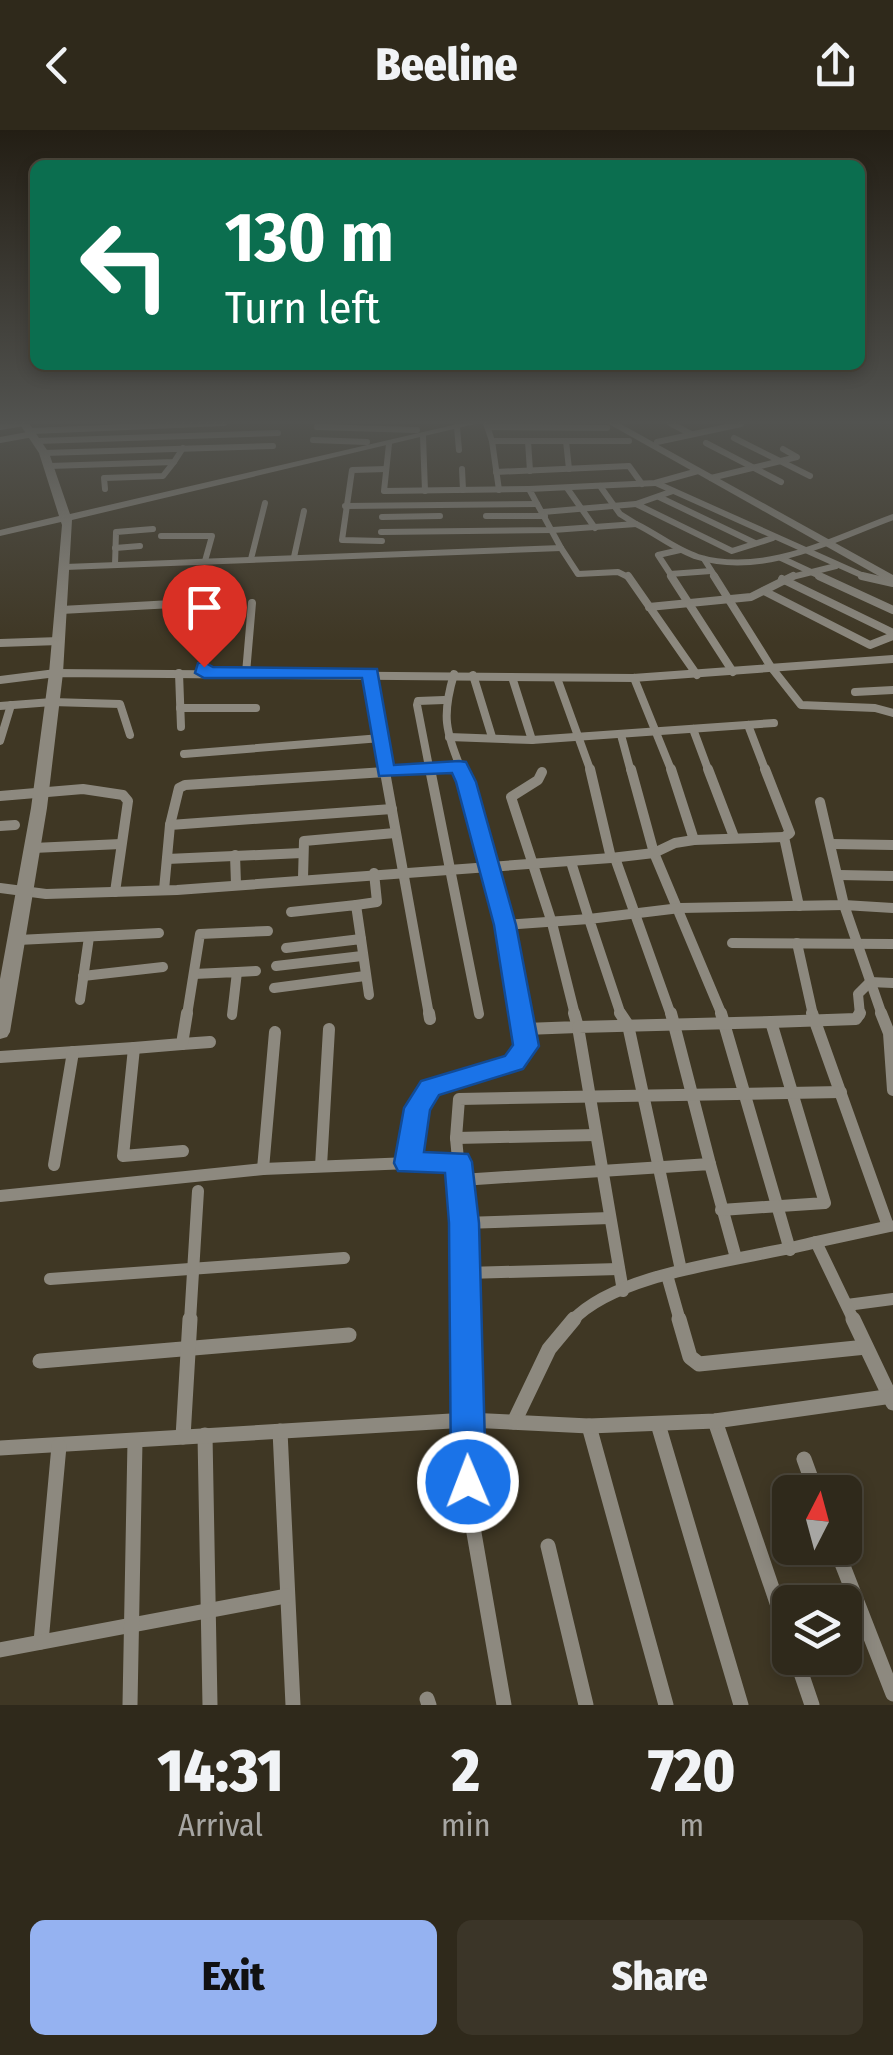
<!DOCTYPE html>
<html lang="en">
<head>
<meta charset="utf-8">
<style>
  :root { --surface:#2f291b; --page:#3b3528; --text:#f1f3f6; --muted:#a7a6a3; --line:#4a453a; --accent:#95b2f1 }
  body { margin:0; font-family:"Fira Sans Condensed",sans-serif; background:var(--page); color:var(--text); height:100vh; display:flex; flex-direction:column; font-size:38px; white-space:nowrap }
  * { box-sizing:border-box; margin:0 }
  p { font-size:32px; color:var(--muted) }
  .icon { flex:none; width:55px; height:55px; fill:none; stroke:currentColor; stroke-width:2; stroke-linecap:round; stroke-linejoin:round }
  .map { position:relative; height:1575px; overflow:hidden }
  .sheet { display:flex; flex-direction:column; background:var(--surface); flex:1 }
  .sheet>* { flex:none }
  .banner { position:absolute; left:30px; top:30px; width:835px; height:210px; border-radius:15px; box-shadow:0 5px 15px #0003,0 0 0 2px var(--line); background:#0b6e4f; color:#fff; overflow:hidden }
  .needle { width:65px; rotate:6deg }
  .controls { position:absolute; left:772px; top:1345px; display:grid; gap:20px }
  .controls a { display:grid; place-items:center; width:90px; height:90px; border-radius:15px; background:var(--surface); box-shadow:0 5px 15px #0003,0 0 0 2px var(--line); font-size:50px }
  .pin { position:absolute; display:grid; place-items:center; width:85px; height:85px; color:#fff; margin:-102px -42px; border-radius:50% 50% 50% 0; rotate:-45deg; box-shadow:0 0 10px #0007 }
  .pin .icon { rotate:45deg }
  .me { position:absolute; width:110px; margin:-55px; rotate:359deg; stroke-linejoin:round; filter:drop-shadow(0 0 8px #0008) }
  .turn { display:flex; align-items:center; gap:35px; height:210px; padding:0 30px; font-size:45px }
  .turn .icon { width:130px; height:130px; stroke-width:2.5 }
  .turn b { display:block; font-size:70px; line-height:85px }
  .eta { display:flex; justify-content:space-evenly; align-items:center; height:170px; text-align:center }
  .eta b { font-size:60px; font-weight:800; line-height:70px }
  .cta { display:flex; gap:20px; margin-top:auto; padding:20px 30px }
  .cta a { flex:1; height:115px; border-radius:15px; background:var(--accent); color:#111; font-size:40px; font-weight:800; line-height:115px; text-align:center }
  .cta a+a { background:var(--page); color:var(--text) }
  header { display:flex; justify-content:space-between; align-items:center; height:130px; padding:0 30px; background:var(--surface); font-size:45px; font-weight:800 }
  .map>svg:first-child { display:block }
</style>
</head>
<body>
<header><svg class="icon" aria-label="back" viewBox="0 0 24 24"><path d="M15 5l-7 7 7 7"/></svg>Beeline<svg class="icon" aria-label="share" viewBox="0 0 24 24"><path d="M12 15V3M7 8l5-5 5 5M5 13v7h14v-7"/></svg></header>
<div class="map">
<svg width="893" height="1575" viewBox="0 0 893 1575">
  <rect width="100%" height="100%" fill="#3f3724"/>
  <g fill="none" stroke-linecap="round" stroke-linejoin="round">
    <!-- minor-far4 -->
    <g stroke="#8d897f" stroke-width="6">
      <path d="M 486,293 L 492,311 L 629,311"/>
      <path d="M 670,293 L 691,304"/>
      <path d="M 0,297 L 24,293"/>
      <path d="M 317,297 L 417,300"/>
      <path d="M 457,297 L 459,320"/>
      <path d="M 488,297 L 607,298"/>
      <path d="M 31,301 L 224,293"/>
      <path d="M 423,306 L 425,361"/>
      <path d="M 734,308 L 810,346"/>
      <path d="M 0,310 L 33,304"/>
      <path d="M 313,310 L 367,312"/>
      <path d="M 37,311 L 278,303"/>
      <path d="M 492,311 L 499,360"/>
      <path d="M 528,311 L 530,341"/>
      <path d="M 566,311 L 569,339"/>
      <path d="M 657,312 L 741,294"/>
      <path d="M 706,313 L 781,352"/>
      <path d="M 389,314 L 384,361 L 529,359"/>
      <path d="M 44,323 L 273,316"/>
      <path d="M 49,336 L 174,332 L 183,318"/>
      <path d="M 462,339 L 463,360"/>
      <path d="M 496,342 L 629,336 L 642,354"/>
      <path d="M 711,348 L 797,327 L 783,319"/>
      <path d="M 656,353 L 868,448"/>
      <path d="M 567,358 L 595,398"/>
      <path d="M 105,359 L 104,348 L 163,346 L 174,332"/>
      <path d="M 673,361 L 636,374 L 732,421 L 773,408"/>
      <path d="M 659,367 L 755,413"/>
      <path d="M 345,376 L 537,374"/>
      <path d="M 543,382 L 636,374"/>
      <path d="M 486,386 L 545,386"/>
      <path d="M 382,387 L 440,386"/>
      <path d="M 636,394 C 657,404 676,420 698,427 C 764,447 833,409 893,387"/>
      <path d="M 381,402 L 553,400 L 636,394 L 620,384 L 600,356"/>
      <path d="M 161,406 L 212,406 L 205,431"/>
      <path d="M 382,411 L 342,410 L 352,340 L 386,339"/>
      <path d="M 115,418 L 140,416"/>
      <path d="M 561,418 L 578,444 L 618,442 L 630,448"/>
      <path d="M 294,427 L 304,381"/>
      <path d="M 781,428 L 824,448"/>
      <path d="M 251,429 L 265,373"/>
      <path d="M 704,429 L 716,448"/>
      <path d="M 115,435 L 116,402 L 153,399"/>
      <path d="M 65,437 L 561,418 L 529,359 L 655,353 L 698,341"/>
      <path d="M 670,444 L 711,441"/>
      <path d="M 673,448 L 658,425 L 680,420"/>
      <path d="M 788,448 L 836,436"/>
    </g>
    <!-- minor-far3 -->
    <g stroke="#8d897f" stroke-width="8">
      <path d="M 628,446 L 697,545"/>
      <path d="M 671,446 L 733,542"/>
      <path d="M 714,446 L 771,537 L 801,575 L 875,578 L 893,583"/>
      <path d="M 819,446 L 893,480"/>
      <path d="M 862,446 L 893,453"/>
      <path d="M 782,449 L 893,503"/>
      <path d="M 764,461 L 870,515 L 893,506"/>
      <path d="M 649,477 L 751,467 L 793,446"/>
      <path d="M 61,480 L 210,472 L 204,543"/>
      <path d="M 0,513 L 59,511"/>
      <path d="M 179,543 L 181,597"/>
      <path d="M 246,543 L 252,473"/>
      <path d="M 370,543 L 385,642"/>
      <path d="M 454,544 C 441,588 446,600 462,642"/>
      <path d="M 473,545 L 492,607"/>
      <path d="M 512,547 L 532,610"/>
      <path d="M 557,548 L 591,642"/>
      <path d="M 634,548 L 672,642"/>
      <path d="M 0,550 L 56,543 L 633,548 L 893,529"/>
      <path d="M 855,562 L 893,560"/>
      <path d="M 0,576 L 52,572 L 120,574 L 130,605"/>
      <path d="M 180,578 L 256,578"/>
      <path d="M 748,595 L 766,642"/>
      <path d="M 693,599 L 709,642"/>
      <path d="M 621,605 L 631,642"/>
      <path d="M 449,607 L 532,610 L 774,593"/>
      <path d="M 0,611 L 11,575"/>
      <path d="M 184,624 L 381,608"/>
      <path d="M 390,642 L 459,636"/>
      <path d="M 430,642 L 417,575 L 418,571 L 444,570"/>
    </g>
    <!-- minor-far2 -->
    <g stroke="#8d897f" stroke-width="10">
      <path d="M 385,639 L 421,639"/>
      <path d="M 430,639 L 479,884"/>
      <path d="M 461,639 L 505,795 L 521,885"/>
      <path d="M 590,639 L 611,728"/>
      <path d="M 631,639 L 654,723 L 722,885"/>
      <path d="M 671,639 L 694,710"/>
      <path d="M 708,639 L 734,707"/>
      <path d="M 765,639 L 790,703 L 784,707 L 799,776"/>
      <path d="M 542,642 L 538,650 L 511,667 L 552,793 L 575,885"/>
      <path d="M 0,666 L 83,659 L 123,665 L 128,671 L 115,762"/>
      <path d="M 170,695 L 179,658 L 185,655 L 385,642 L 429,885"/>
      <path d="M 0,696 L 15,695"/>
      <path d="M 832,714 L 893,715"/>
      <path d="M 33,718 L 121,714"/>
      <path d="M 235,725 L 236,754"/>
      <path d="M 615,728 L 671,885"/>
      <path d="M 167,729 L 302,723"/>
      <path d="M 839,745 L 893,746"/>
      <path d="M 303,748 L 304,711 L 395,703"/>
      <path d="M 0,758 L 46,764 L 177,760 L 611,728 L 654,723 L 675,713 L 694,710 L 784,707"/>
      <path d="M 164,760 L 170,695 L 392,679"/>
      <path d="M 356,775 L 377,772 L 374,743"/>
      <path d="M 291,782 L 356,775 L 361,809"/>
      <path d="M 505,795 L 589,789 L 571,732"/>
      <path d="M 18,810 L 159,803"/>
      <path d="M 732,813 L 893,814"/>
      <path d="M 797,813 L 813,885"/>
      <path d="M 286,818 L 361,809 L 369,865"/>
      <path d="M 276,836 L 362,826"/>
      <path d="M 237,842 L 256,841"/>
      <path d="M 194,844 L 237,842 L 232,885"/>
      <path d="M 83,846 L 163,837"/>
      <path d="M 274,858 L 365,846"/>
      <path d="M 80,870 L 89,807"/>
      <path d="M 187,885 L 200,804 L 268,801"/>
      <path d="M 621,885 L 589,789 L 680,778 L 844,775 L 820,672"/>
      <path d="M 860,885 L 858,864 L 870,852 L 893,853"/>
      <path d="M 882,885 L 844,775 L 893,778"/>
    </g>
    <!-- minor-far1 -->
    <g stroke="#8d897f" stroke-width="12">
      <path d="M 429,883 L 430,889"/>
      <path d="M 620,883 L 628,895 L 681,1140"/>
      <path d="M 671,883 L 710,1034"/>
      <path d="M 721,883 L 790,1120"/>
      <path d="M 812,883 L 888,1096"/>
      <path d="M 881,883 L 889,903 L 893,960"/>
      <path d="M 771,892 L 856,889 L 860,883"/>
      <path d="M 525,899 L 578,897 L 574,883"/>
      <path d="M 182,914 L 210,912"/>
      <path d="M 134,918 L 182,914 L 187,883"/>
      <path d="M 0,927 L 134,918 L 123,1026 L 183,1021"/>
      <path d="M 456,1008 L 596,1005"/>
      <path d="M 408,1033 L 417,978 L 430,958 L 514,933 L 526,916 L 520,883"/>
      <path d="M 54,1035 L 73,922"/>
      <path d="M 321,1036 L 329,899"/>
      <path d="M 263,1039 L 275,902"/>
      <path d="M 461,1050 L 710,1034 L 736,1128"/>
      <path d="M 0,1066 L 263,1039 L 458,1031"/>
      <path d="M 464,1093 L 610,1088"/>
      <path d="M 466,1143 L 619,1139"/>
      <path d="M 667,1145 L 680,1191"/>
      <path d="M 50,1149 L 344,1128"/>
      <path d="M 623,1161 L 578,897 L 771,892 L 825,1073 L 721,1080"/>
      <path d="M 847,1175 L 893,1169"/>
      <path d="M 190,1191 L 198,1061"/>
      <path d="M 466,1191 L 464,1093 L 456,1008 L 459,969 L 841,962"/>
      <path d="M 572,1191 C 619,1140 749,1130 816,1112"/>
      <path d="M 854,1191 L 816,1112 L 890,1096"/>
    </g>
    <!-- minor -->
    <g stroke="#8d897f" stroke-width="15">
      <path d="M 466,1189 L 470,1380 L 504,1575"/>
      <path d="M 679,1189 L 690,1227 L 699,1234 L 866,1217"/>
      <path d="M 853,1189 L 893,1273"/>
      <path d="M 40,1231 L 349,1205"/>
      <path d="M 715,1291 L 790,1511"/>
      <path d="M 514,1292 L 549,1219 L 574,1189"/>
      <path d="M 658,1294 L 741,1575"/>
      <path d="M 589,1296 L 666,1575"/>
      <path d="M 280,1301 L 293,1575"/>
      <path d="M 205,1305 L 210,1575"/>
      <path d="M 183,1307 L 190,1189"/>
      <path d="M 0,1318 L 468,1290 L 589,1296 L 715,1291 L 893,1266"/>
      <path d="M 804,1329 L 816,1362"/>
      <path d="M 548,1416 L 586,1575"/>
      <path d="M 836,1418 L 893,1564"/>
      <path d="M 41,1512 L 59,1316"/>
      <path d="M 0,1520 L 286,1466"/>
      <path d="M 796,1528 L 812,1575"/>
      <path d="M 427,1569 L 429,1575"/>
      <path d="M 130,1575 L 135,1311"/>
    </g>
    <!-- tertiary -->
    <g fill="#8d897f" fill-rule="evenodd">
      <path d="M 19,293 L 29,293 L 49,323 L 70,384 L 462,293 L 479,293 L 72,390 L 63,543 L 47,678 L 10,902 L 7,907 L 0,909 L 0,849 L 31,678 L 49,543 L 62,395 L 61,392 L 0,406 L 0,400 L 59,386 L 39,323 Z"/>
      <path d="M 607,293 L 619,293 L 893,445 L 893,454 Z"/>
    </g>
  </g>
  <!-- sky -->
  <linearGradient id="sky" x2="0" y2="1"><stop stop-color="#231e14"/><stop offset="0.57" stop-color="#525350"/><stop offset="1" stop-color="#525350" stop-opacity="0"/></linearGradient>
  <rect width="893" height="513" fill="url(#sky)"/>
  <!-- route -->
  <path fill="#1a73e8" stroke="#114b97" stroke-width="2.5" d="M 204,532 L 213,537 L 377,539 L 394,635 L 459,631 L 466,632 L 476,652 L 516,795 L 539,916 L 523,939 L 439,965 L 430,980 L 424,1022 L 468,1024 L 472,1032 L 479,1093 L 486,1352 L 481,1364 L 468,1369 L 456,1364 L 451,1352 L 449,1093 L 445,1043 L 398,1041 L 394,1033 L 404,978 L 421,951 L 505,926 L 513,915 L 494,795 L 456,652 L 452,643 L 379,646 L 362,548 L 204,548 L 195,543 L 198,533 Z"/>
</svg>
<div class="controls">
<a><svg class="needle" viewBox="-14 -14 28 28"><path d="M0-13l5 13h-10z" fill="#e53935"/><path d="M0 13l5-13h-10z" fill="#a7a6a3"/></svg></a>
<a><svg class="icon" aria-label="layers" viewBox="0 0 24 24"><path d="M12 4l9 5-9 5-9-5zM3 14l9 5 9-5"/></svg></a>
</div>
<div class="pin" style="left:204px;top:537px;background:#d93025"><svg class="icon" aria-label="arrive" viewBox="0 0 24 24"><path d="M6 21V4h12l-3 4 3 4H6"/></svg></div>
<svg class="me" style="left:468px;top:1352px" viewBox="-20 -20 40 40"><circle r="17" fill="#1a73e8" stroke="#fff" stroke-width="3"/><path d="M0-11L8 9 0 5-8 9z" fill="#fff"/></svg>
<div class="banner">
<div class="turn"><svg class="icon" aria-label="left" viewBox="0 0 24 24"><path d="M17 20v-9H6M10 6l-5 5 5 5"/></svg><div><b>130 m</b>Turn left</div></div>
</div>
</div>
<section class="sheet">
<div class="eta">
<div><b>14:31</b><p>Arrival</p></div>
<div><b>2</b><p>min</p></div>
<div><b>720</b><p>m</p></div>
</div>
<div class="cta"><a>Exit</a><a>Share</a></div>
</section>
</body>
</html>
